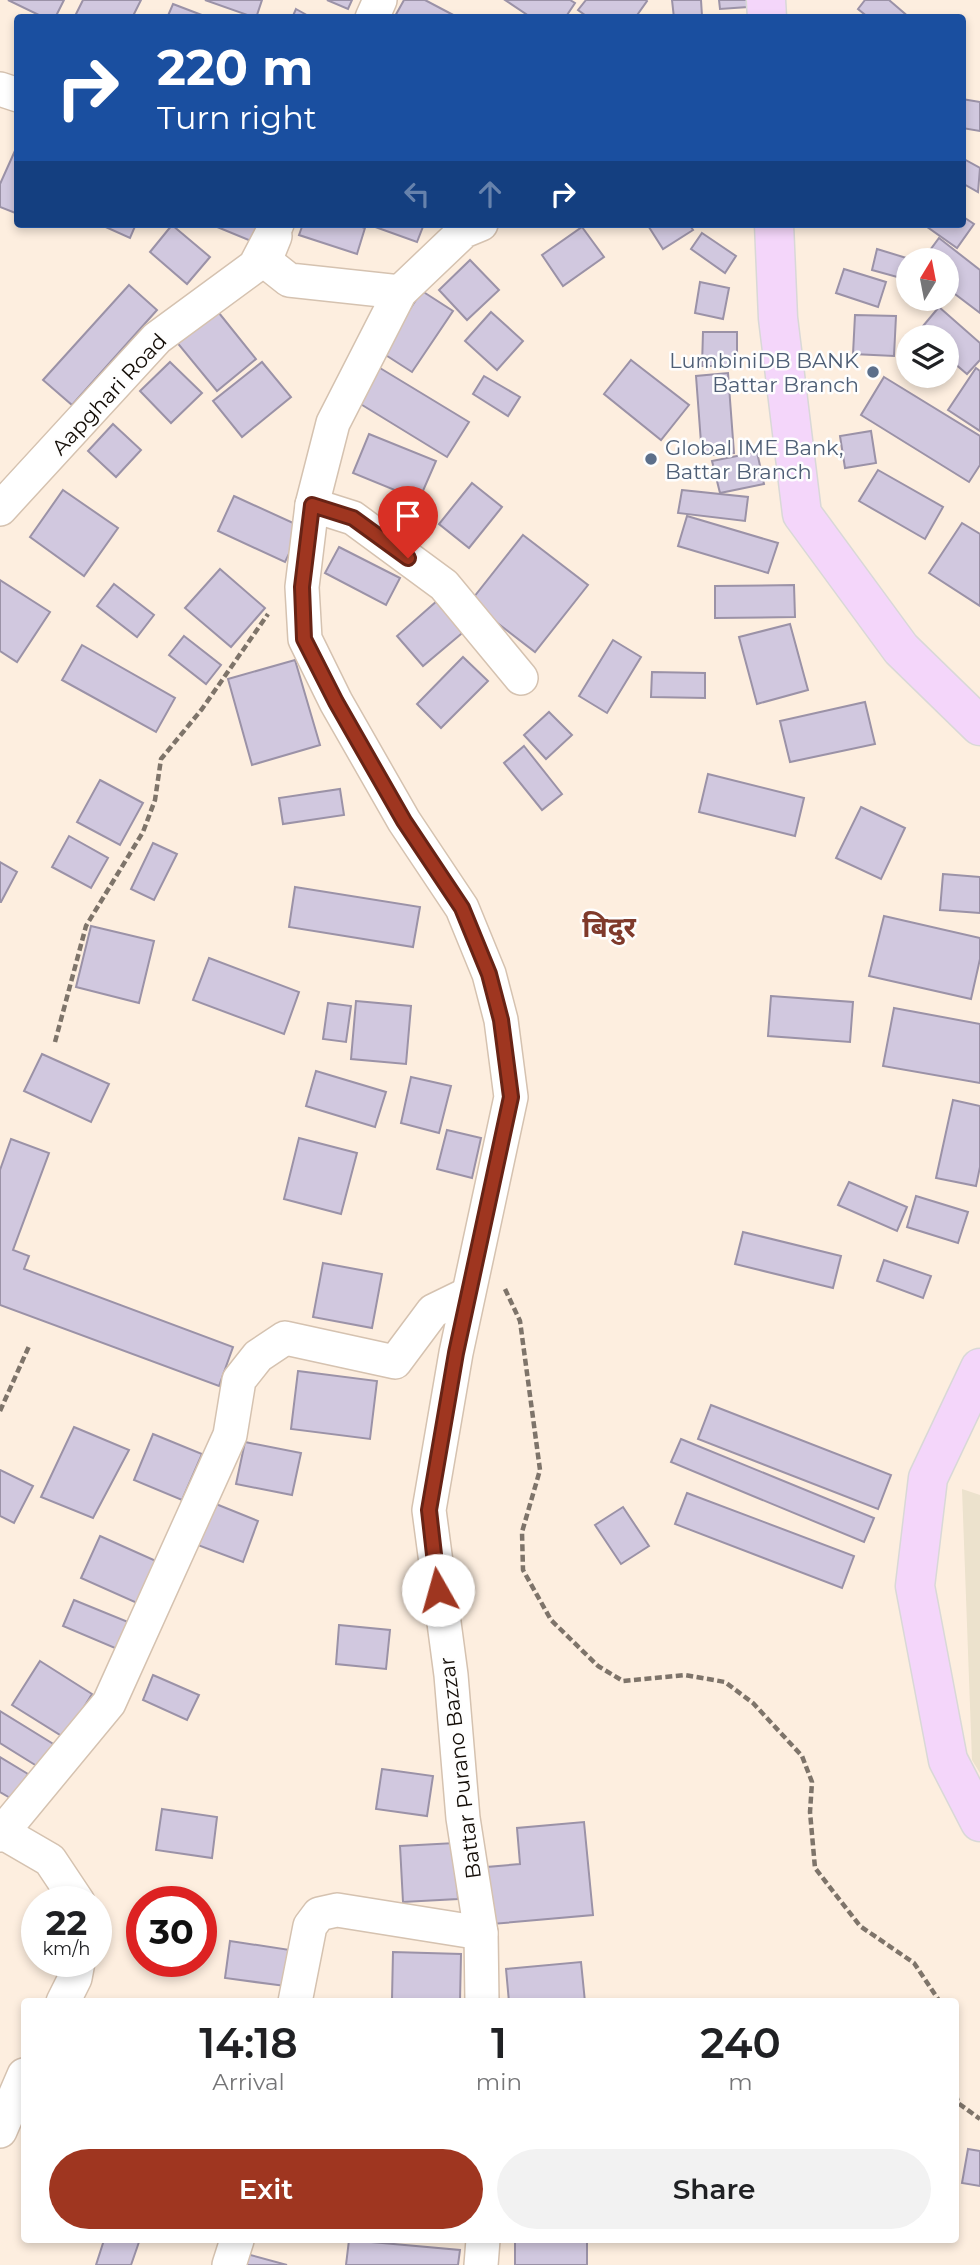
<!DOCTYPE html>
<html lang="en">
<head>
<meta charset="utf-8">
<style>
  :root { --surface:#fff; --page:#f2f2f2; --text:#202124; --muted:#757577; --accent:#9f3620 }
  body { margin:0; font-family:Montserrat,"Noto Sans Devanagari",sans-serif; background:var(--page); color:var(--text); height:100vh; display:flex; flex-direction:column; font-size:26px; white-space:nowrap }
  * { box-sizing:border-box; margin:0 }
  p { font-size:23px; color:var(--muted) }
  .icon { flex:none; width:38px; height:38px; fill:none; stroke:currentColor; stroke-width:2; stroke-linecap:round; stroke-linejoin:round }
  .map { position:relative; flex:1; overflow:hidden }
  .sheet { position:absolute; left:21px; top:1998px; width:938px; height:245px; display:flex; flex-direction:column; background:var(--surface); border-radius:7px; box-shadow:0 4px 10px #0003 }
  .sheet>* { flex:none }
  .guide { position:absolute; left:14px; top:14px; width:952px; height:214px; border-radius:7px; box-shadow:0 4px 10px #0003; background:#1a4fa0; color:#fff; overflow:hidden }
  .needle { width:46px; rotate:10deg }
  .buttons { position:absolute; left:896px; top:248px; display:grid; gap:14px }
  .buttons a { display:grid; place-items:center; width:63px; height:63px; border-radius:50%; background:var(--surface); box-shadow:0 4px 10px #0003; font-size:35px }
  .speed { position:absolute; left:21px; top:1886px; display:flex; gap:14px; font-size:35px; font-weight:700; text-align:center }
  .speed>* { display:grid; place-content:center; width:91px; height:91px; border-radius:50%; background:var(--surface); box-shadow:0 4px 10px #0003; line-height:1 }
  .speed small { font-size:18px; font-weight:400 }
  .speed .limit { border:10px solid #d22; background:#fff; color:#111 }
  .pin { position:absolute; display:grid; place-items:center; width:60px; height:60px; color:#fff; margin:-72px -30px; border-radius:50% 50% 50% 0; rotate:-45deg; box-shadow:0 0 7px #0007 }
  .pin .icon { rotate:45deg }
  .me { position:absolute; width:77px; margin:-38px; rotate:353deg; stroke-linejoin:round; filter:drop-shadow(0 0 5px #0008) }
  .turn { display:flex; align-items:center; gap:24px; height:147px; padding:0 28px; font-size:32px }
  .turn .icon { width:91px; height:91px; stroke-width:2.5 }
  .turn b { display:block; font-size:49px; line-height:60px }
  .lanes { display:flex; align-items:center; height:66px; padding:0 28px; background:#0003; justify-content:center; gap:35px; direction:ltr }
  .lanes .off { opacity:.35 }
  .eta { display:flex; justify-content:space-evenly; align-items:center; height:119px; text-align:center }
  .eta b { font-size:42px; font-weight:600; line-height:49px }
  .button { display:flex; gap:14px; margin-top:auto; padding:14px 28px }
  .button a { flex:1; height:80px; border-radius:42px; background:var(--accent); color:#fff; font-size:28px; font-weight:600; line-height:80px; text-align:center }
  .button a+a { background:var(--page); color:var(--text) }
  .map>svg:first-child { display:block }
</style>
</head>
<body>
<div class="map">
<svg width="980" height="2265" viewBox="0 0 980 2265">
  <rect width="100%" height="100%" fill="#fdeedf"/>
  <!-- education -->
  <path fill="#ece2cd" d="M 962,1489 L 980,1495 L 980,1773 L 972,1760 Z"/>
  <!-- building -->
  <g fill="#d1c8df" stroke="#9b92a7" stroke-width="2">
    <path d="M 8,0 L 64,0 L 55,18 L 45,18 Z"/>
    <path d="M 83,0 L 141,0 L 132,18 L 74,18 Z"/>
    <path d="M 205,0 L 262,0 L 256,18 Z"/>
    <path d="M 327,0 L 352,0 L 348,9 Z"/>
    <path d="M 404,0 L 425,0 L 459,18 L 394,18 Z"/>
    <path d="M 505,0 L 570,0 L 575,3 L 565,18 L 532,18 Z"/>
    <path d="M 586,0 L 646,0 L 647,1 L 635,18 L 589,18 L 578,10 Z"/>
    <path d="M 672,0 L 701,0 L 702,16 L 674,18 Z"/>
    <path d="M 719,0 L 748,0 L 748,7 L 720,9 Z"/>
    <path d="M 865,0 L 889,0 L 910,18 L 869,18 L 858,9 Z"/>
    <path d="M 173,4 L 207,17 L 167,18 Z"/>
    <path d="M 296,9 L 312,18 L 292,18 Z"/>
    <path d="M 962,99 L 980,102 L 980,131 L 962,128 Z"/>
    <path d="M 18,144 L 18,214 L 0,207 L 0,184 Z"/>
    <path d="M 962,158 L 980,168 L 978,192 L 962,183 Z"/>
    <path d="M 962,216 L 974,224 L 957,248 L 923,224 L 962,224 Z"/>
    <path d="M 99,224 L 136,224 L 130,238 Z"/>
    <path d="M 210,224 L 258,224 L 251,241 Z"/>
    <path d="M 303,224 L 353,224 L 365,228 L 357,254 L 299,235 Z"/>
    <path d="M 367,224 L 424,224 L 417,242 Z"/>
    <path d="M 647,224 L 689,224 L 693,230 L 663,249 Z"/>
    <path d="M 172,225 L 210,257 L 187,284 L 150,252 Z"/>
    <path d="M 582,227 L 604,257 L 563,286 L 542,255 Z"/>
    <path d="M 702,233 L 736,256 L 725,273 L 691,249 Z"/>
    <path d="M 939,238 L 980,270 L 980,313 L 947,288 L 947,261 L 922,261 Z"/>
    <path d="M 877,249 L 913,260 L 908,261 L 908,280 L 872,270 Z"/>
    <path d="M 470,260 L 499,290 L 467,320 L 439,290 Z"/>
    <path d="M 844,269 L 886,282 L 878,307 L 836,293 Z"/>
    <path d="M 700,282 L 729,288 L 723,319 L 695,313 Z"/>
    <path d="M 129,285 L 157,310 L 72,405 L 43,380 Z"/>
    <path d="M 422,291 L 453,311 L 412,372 L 381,352 Z"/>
    <path d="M 939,307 L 980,343 L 980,360 L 967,374 L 947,357 L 947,338 L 924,338 L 918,332 Z"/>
    <path d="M 215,308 L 256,359 L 217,391 L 175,340 Z"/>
    <path d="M 491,312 L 523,341 L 497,370 L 465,341 Z"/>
    <path d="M 855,315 L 896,316 L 894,356 L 853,354 Z"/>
    <path d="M 703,332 L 737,332 L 737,366 L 702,366 Z"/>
    <path d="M 631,360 L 689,405 L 661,440 L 604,394 Z"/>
    <path d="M 170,362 L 202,393 L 171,423 L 140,391 Z"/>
    <path d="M 262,362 L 291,397 L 242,437 L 213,401 Z"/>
    <path d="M 375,365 L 469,422 L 447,457 L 354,400 Z"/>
    <path d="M 976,368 L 980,371 L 980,431 L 948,410 Z"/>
    <path d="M 728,373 L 734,453 L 702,456 L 696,376 Z"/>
    <path d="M 484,376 L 520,397 L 508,416 L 473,394 Z"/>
    <path d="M 884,377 L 980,436 L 980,465 L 969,482 L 861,415 Z"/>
    <path d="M 113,424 L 141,450 L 116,477 L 88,451 Z"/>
    <path d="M 871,431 L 876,463 L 845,468 L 840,436 Z"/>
    <path d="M 369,434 L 436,461 L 419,500 L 353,473 Z"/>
    <path d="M 757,452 L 764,484 L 720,493 L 712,461 Z"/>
    <path d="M 878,470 L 943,507 L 925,539 L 859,501 Z"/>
    <path d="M 472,483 L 502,507 L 469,548 L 439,524 Z"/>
    <path d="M 63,490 L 118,528 L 84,576 L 30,537 Z"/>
    <path d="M 682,490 L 748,497 L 745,521 L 678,513 Z"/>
    <path d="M 234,496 L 302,527 L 285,562 L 218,531 Z"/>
    <path d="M 687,516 L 778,543 L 768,573 L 678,546 Z"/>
    <path d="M 962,523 L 980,534 L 980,606 L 929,573 Z"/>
    <path d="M 523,535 L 588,585 L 535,652 L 470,602 Z"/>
    <path d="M 339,547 L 400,578 L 386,605 L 325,573 Z"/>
    <path d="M 220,569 L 265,608 L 231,647 L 185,608 Z"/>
    <path d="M 0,580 L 50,612 L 17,662 L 0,651 Z"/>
    <path d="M 114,584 L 154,615 L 137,637 L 97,606 Z"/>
    <path d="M 794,585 L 795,617 L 715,618 L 715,586 Z"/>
    <path d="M 446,593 L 473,624 L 423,666 L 397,636 Z"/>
    <path d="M 790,624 L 808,690 L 757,704 L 739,637 Z"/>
    <path d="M 184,636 L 221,665 L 206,684 L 169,655 Z"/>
    <path d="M 613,640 L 641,657 L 607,713 L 579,696 Z"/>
    <path d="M 82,645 L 175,698 L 156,732 L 62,680 Z"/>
    <path d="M 463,657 L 488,681 L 441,728 L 417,704 Z"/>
    <path d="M 295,660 L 320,745 L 252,765 L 228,679 Z"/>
    <path d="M 652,672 L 705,673 L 705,698 L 651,697 Z"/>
    <path d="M 865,702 L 875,744 L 790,762 L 780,721 Z"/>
    <path d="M 549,712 L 572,735 L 546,759 L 524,735 Z"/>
    <path d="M 524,746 L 562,794 L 542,810 L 504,763 Z"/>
    <path d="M 708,774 L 804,798 L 795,836 L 699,812 Z"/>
    <path d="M 100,780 L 143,803 L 120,845 L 77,822 Z"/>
    <path d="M 340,789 L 344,815 L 283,824 L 279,798 Z"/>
    <path d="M 861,807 L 905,828 L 881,879 L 836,858 Z"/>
    <path d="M 69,836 L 108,858 L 91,888 L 52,867 Z"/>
    <path d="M 153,843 L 177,854 L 154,900 L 131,889 Z"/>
    <path d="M 0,862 L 17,872 L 1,902 L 0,902 Z"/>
    <path d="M 943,874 L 980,877 L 980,913 L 940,910 Z"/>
    <path d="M 295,887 L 420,907 L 413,947 L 289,927 Z"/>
    <path d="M 884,916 L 980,938 L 980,959 L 971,999 L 869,976 Z"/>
    <path d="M 91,926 L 154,941 L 139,1003 L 76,987 Z"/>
    <path d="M 209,958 L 299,992 L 284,1034 L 193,1000 Z"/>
    <path d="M 771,996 L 853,1002 L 850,1042 L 768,1036 Z"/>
    <path d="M 356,1001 L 411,1006 L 406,1064 L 351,1059 Z"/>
    <path d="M 328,1003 L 351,1006 L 346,1042 L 323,1039 Z"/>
    <path d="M 894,1008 L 980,1024 L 980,1083 L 883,1066 Z"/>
    <path d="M 42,1054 L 109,1084 L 91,1122 L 24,1091 Z"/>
    <path d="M 316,1071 L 386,1092 L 375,1127 L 306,1106 Z"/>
    <path d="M 411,1077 L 451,1086 L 439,1133 L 401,1123 Z"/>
    <path d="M 953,1100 L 980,1106 L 980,1167 L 976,1186 L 936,1178 Z"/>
    <path d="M 447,1130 L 481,1138 L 472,1178 L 437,1169 Z"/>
    <path d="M 299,1138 L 357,1153 L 341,1214 L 284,1199 Z"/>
    <path d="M 11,1139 L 49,1153 L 13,1250 L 29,1256 L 24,1269 L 233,1347 L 219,1386 L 0,1305 L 0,1170 Z"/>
    <path d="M 849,1182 L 907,1207 L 897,1231 L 838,1205 Z"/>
    <path d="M 916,1196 L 968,1212 L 958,1243 L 907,1227 Z"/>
    <path d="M 743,1232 L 841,1256 L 833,1288 L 735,1264 Z"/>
    <path d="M 884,1260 L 931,1276 L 923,1298 L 877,1281 Z"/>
    <path d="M 323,1263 L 382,1274 L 372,1328 L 313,1317 Z"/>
    <path d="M 298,1371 L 377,1381 L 370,1439 L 291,1429 Z"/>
    <path d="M 711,1405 L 891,1475 L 878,1509 L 698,1439 Z"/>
    <path d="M 74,1427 L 129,1450 L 93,1518 L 41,1497 Z"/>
    <path d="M 153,1434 L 202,1454 L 182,1500 L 134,1480 Z"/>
    <path d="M 681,1439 L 874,1518 L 864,1542 L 671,1462 Z"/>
    <path d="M 245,1442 L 301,1453 L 292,1495 L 236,1484 Z"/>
    <path d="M 0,1470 L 33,1486 L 14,1523 L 0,1516 Z"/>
    <path d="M 687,1493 L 854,1556 L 842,1588 L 675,1524 Z"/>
    <path d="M 211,1502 L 258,1521 L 243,1562 L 195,1544 Z"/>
    <path d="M 623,1507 L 649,1546 L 621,1564 L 595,1525 Z"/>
    <path d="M 100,1536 L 156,1561 L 137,1603 L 81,1578 Z"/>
    <path d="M 74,1600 L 133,1624 L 122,1651 L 63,1626 Z"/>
    <path d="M 339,1625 L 390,1630 L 386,1669 L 336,1664 Z"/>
    <path d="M 40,1661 L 92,1694 L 65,1738 L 12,1705 Z"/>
    <path d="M 153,1675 L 199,1695 L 187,1720 L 143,1700 Z"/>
    <path d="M 0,1711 L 55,1745 L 40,1768 L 0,1743 Z"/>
    <path d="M 0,1757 L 28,1774 L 12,1799 L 0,1792 Z"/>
    <path d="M 382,1769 L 433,1776 L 427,1816 L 376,1809 Z"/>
    <path d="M 162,1809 L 217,1817 L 212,1858 L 156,1850 Z"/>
    <path d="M 584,1822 L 593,1915 L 492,1924 L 487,1867 L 520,1864 L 517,1828 Z"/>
    <path d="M 455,1843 L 458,1899 L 403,1902 L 400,1846 Z"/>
    <path d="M 201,1917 L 208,1918 L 201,1940 Z"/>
    <path d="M 230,1941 L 290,1950 L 285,1986 L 225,1978 Z"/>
    <path d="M 393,1952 L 461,1954 L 460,2001 L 392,1999 Z"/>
    <path d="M 581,1962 L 585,2002 L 509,2002 L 506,1969 Z"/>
    <path d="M 968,2149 L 980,2151 L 980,2186 L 962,2183 Z"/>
    <path d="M 104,2240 L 139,2242 L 131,2265 L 96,2265 Z"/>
    <path d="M 349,2240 L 460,2250 L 458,2265 L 346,2265 Z"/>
    <rect x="515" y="2240" width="72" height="25"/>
    <path d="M 243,2253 L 287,2265 L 239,2265 Z"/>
  </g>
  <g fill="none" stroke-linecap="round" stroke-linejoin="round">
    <!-- minor casing -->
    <g stroke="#d5c2b0" stroke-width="36">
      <g id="minor">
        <path d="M 372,18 L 380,0"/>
        <path d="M 0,89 L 18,95"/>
        <path d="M 481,224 L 464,231 L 400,292 L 333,423 L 312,505 L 302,587 L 305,639 L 336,702 L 404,821 L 462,908 L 489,974 L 501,1020 L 511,1097 L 456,1353 L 429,1510 L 451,1675 L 463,1818 L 481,1933 L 482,2002"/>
        <path d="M 275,236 L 265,261 L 289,280 L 400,292"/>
        <path d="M 312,505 L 353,518 L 444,585 L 521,678"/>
        <path d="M 0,509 L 157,338 L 255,266 L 277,224"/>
        <path d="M 0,1831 L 50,1860 L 78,1902"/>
        <path d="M 0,1835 L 109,1703 L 230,1435 L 239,1380 L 258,1356 L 285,1338 L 395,1362 L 433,1311 L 468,1294"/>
        <path d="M 63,2002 L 75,1978 L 78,1962"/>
        <path d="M 295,2002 L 310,1926 L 319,1914 L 337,1910 L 481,1933"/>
        <path d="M 0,2131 L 24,2075"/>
        <path d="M 229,2265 L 237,2240"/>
        <path d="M 481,2265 L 483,2240"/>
      </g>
    </g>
    <!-- primary casing -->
    <g stroke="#d9d8d7" stroke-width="41">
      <g id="primary">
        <path d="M 766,0 L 767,18"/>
        <path d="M 774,224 L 778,318 L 802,514 L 901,649 L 980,726"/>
        <path d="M 980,1368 L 928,1478 L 915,1586 L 948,1760 L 980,1822"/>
      </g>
    </g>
    <!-- path -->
    <g stroke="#7e746a" stroke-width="4.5" stroke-dasharray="7 3.5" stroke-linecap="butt">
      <path d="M 55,1042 L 86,926 L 143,832 L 155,800 L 161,759 L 202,709 L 268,614"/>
      <path d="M 505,1289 L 520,1321 L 540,1470 L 522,1532 L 523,1570 L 551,1620 L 598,1666 L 623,1681 L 685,1675 L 725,1682 L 753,1703 L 802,1756 L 812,1782 L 810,1812 L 815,1868 L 860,1926 L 914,1963 L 940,2002"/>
      <path d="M 0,1411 L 30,1344"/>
      <path d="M 956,2094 L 958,2103 L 980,2119"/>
    </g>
    <!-- minor -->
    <use href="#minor" stroke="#fff" stroke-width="33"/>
    <!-- primary -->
    <use href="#primary" stroke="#f4d6fa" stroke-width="38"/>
  </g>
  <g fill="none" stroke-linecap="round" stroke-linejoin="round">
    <!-- route casing -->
    <g stroke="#672315" stroke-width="18">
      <path id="route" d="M 408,558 L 353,518 L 312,505 L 302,587 L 304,639 L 336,702 L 404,821 L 462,908 L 489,974 L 501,1020 L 511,1097 L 456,1353 L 429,1510 L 438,1590"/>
    </g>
    <!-- route -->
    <use href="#route" stroke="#9f3620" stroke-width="12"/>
  </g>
  <!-- markers -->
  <g fill="#5c6f8a" stroke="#fefefe" stroke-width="2.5">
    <circle cx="873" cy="372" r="7"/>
    <circle cx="651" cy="459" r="7"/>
  </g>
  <g text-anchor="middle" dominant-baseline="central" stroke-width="5" stroke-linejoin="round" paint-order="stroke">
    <!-- service labels -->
    <g font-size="21" fill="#4e5e75" stroke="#fefefe" text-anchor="end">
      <text x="859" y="360">LumbiniDB BANK<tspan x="859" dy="24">Battar Branch</tspan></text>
      <text x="665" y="447" text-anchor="start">Global IME Bank,<tspan x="665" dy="24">Battar Branch</tspan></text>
    </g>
    <!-- street labels -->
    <g font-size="21" fill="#120c06" stroke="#fefefe">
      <text transform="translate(109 394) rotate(-47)">Aapghari Road</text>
      <text transform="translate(460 1768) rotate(-97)">Battar Purano Bazzar</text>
    </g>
    <!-- district labels -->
    <g font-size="28" font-weight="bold" fill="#7f3a2b" stroke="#fefefe">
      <text x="609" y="927">बिदुर</text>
    </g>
  </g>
</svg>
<div class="buttons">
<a><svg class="needle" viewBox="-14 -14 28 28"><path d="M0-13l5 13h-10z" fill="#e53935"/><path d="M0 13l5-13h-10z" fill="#757577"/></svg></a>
<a><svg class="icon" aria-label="layers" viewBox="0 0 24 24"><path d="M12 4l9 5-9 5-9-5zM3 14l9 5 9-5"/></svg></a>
</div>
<div class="speed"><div>22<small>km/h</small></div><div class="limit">30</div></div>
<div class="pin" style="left:408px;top:558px;background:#d93025"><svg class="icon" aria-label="arrive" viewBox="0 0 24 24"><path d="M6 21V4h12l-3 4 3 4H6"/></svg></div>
<svg class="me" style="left:438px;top:1590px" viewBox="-20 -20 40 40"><circle r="19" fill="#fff"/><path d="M0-13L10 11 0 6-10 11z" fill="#9f3620"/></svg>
<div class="guide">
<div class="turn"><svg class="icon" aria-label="right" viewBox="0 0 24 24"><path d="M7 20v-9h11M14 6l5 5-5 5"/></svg><div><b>220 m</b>Turn right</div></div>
<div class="lanes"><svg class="icon off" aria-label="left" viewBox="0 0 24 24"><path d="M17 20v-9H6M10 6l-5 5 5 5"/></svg><svg class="icon off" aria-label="ahead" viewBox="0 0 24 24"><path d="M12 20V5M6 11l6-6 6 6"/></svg><svg class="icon" aria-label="right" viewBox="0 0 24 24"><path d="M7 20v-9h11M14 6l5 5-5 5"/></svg></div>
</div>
<section class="sheet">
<div class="eta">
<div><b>14:18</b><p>Arrival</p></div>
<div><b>1</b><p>min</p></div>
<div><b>240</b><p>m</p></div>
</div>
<div class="button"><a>Exit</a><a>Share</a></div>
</section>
</div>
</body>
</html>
